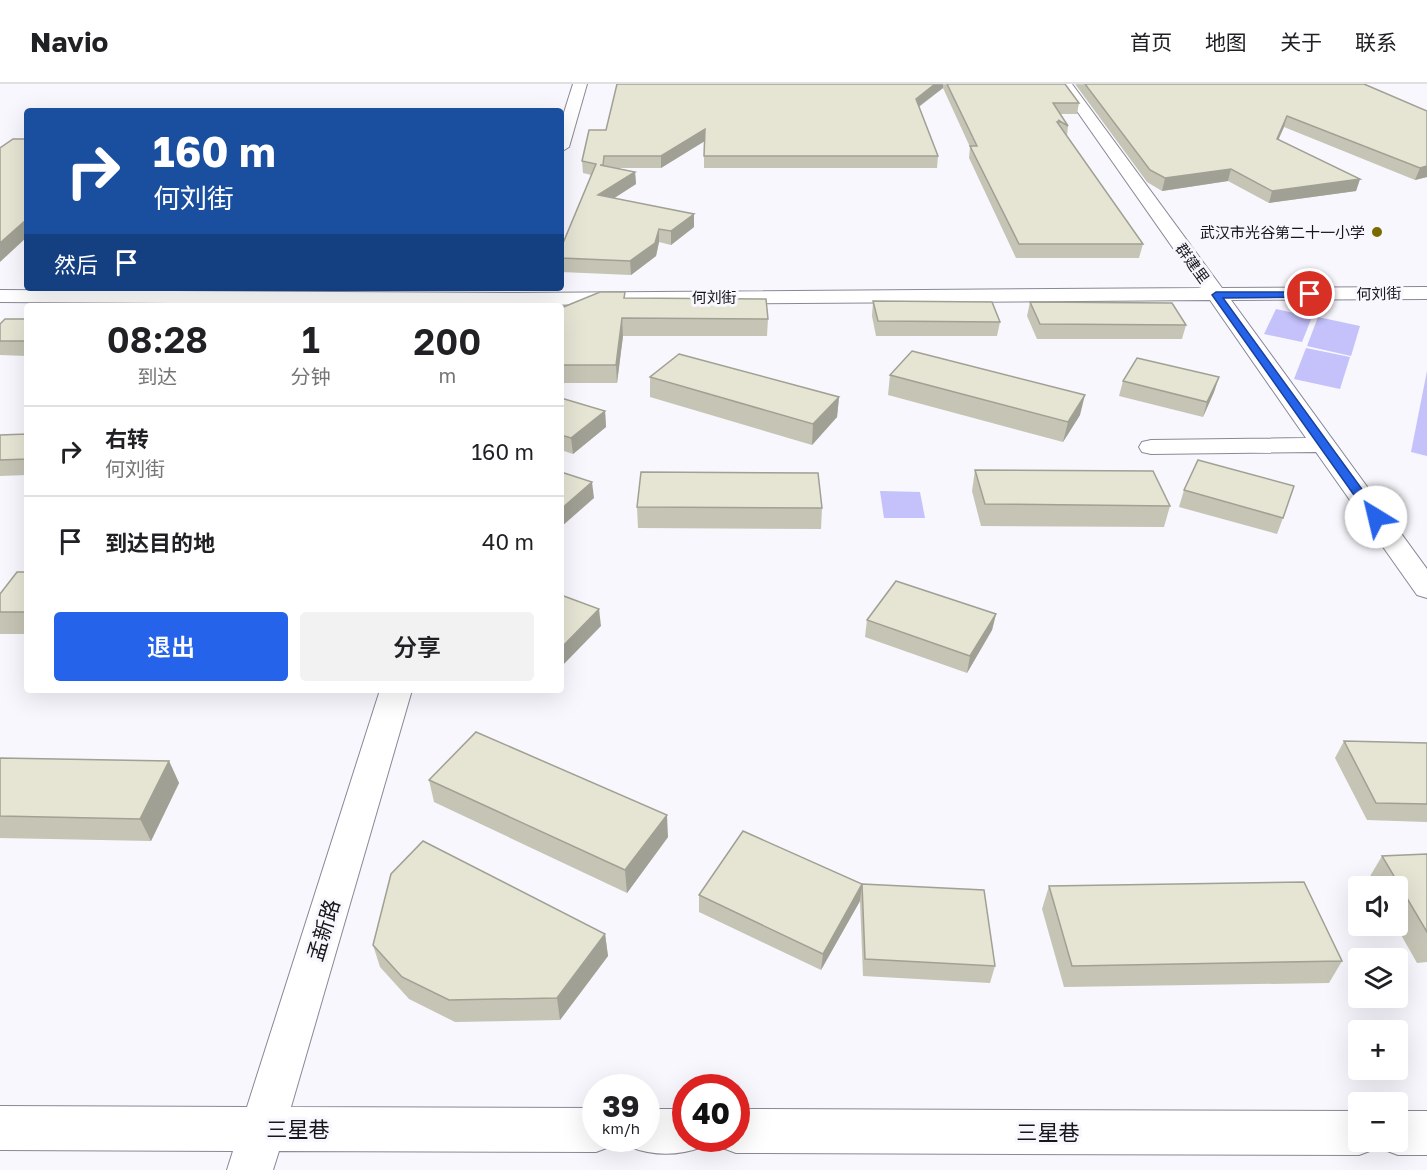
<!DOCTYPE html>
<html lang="zh">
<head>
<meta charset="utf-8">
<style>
  :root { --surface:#fff; --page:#f2f2f2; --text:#202124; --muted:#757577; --line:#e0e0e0; --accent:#2563eb }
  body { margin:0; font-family:"Golos Text","Noto Sans SC",sans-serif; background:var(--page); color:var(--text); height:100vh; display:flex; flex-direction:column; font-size:22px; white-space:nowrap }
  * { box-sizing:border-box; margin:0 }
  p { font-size:20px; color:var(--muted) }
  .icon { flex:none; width:33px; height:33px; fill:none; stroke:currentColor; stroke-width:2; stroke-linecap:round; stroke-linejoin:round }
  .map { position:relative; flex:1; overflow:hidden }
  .details { position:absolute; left:24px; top:219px; width:540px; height:390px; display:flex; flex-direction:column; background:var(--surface); border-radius:6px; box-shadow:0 6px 24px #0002 }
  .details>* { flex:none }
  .guide { position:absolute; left:24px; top:24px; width:540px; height:183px; border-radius:6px; box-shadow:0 6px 24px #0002; background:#1a4fa0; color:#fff; overflow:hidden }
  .buttons { position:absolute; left:1348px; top:792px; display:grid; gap:12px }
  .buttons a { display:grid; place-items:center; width:60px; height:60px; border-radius:6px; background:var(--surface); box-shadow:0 6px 24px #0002; font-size:30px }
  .speed { position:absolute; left:582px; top:990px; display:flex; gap:12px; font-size:30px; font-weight:700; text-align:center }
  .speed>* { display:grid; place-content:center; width:78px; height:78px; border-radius:50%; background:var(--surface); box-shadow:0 6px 24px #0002; line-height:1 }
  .speed small { font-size:15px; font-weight:400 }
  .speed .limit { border:9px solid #d22; background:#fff; color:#111 }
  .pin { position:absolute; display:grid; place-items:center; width:51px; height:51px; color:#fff; margin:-26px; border:3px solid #fff; border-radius:50%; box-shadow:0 2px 6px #0007 }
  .me { position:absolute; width:66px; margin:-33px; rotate:324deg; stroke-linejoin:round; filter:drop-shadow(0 0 4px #0008) }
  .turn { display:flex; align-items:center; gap:21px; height:126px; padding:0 30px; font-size:27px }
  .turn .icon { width:78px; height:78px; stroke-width:2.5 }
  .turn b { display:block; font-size:42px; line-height:51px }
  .then { display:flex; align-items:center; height:57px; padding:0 30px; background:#0003; gap:12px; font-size:22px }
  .eta { display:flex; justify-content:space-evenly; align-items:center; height:102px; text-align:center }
  .eta b { font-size:36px; font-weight:600; line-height:42px }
  .primary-button { display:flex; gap:12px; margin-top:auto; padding:12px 30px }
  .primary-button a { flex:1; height:69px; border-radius:6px; background:var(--accent); color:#fff; font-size:24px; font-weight:600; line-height:69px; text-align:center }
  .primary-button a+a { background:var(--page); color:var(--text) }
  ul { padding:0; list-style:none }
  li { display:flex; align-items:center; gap:18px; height:90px; padding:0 30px; border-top:2px solid var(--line) }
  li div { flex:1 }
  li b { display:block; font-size:22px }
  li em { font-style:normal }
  header { display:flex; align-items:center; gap:36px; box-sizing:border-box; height:84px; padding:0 30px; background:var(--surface); border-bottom:2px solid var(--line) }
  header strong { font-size:28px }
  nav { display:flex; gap:33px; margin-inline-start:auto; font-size:21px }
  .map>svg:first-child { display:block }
</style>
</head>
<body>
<header>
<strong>Navio</strong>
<nav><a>首页</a><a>地图</a><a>关于</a><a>联系</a></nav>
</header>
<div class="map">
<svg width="1427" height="1086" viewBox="0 0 1427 1086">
  <rect width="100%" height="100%" fill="#f7f7fd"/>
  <!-- green -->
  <g fill="#c4c1fb">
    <path d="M 1276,225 L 1312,233 L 1302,258 L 1264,250 Z"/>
    <path d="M 1318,233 L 1360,242 L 1351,272 L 1307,262 Z"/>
    <path d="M 1306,264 L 1350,273 L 1340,305 L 1294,295 Z"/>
    <path d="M 1427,287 L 1427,372 L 1411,368 Z"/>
    <path d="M 880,407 L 920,408 L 925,434 L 884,434 Z"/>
  </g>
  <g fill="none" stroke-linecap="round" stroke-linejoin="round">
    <!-- minor casing -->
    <g stroke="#898897" stroke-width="2">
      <g id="minor">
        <path d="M 573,0 L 587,0 L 569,63 L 561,68 L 561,38 Z"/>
        <path d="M 1058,0 L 1072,0 L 1222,204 L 1427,203 L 1427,215 L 1231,216 L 1427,485 L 1427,514 L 1417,511 L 1316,368 L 1151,370 L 1142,368 L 1139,363 L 1142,358 L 1151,356 L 1306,354 L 1210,216 L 515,221 L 0,218 L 0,206 L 515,209 L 1201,204 Z"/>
        <path d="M 380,606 L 412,606 L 291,1023 L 596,1024 L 596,1054 L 615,1054 L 612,1062 L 596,1068 L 279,1067 L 273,1086 L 227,1086 L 233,1067 L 0,1066 L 0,1022 L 247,1023 Z"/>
        <path d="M 646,1025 L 686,1025 L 686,1054 L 705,1054 L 702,1063 C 679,1072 653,1072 630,1063 L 627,1054 L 646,1054 Z"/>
        <path d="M 736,1025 L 1359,1027 L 1359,1058 L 1378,1058 L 1375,1065 L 1359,1071 L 736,1069 L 720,1063 L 717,1054 L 736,1054 Z"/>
        <path d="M 1398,1027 L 1427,1027 L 1427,1071 L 1398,1071 L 1382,1065 L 1379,1058 L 1398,1058 Z"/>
      </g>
    </g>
    <!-- minor -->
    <use href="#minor" fill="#fff" fill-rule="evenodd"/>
  </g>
  <!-- wall -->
  <g fill="#c6c4b5">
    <path d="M 617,0 L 1065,0 L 1079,19 L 1077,30 L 1061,30 L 1068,42 L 1067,52 L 1143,160 L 1139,174 L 1016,174 L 969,74 L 970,63 L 943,4 L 919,23 L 938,72 L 937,84 L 704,84 L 704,57 L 661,84 L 617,84 L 635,88 L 636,100 L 614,114 L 694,130 L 694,143 L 671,161 L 659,158 L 656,172 L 631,191 L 561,188 L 561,164 L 591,91 L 583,89 L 582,77 L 606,46 Z"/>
    <path d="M 1075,0 L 1364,0 L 1427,93 L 1415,96 L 1284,43 L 1278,55 L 1360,95 L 1356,107 L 1269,119 L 1228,97 L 1162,107 L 1147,98 Z"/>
    <path d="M 625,208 L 625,214 L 768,235 L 767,252 L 623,252 L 617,299 L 561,299 L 561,224 Z"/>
    <path d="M 873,217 L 1000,238 L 997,252 L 876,252 L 872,232 Z"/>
    <path d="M 1030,218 L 1186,241 L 1182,255 L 1037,255 L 1027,232 Z"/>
    <path d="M 27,235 L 27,272 L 0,271 L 0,240 Z"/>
    <path d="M 890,291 L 1080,331 L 1063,358 L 888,311 Z"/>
    <path d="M 650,293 L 839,313 L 837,333 L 812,361 L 650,313 Z"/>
    <path d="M 1219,293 L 1214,308 L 1203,333 L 1119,312 L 1123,297 Z"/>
    <path d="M 561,314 L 605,327 L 606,343 L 573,370 L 561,366 Z"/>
    <path d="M 27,350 L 27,391 L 0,392 L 0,351 Z"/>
    <path d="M 975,386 L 1170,422 L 1164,443 L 981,442 L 972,407 Z"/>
    <path d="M 1184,406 L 1283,434 L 1277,450 L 1179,423 Z"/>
    <path d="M 637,423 L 822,424 L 821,445 L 638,444 Z"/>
    <path d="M 27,488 L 27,550 L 0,550 L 0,510 Z"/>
    <path d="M 996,530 L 992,546 L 967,589 L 865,553 L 867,536 Z"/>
    <path d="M 1344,657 L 1427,659 L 1427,738 L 1367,736 L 1335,674 Z"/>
    <path d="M 0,674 L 169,677 L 179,699 L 151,757 L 0,754 Z"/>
    <path d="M 429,696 L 668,753 L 627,809 L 434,718 Z"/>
    <path d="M 1427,770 L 1427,878 L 1417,879 L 1396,842 L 1398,842 L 1398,802 L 1374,802 L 1369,794 L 1382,772 Z"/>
    <path d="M 862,800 L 995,882 L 990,899 L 863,892 L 860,817 L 821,886 L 699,828 L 699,811 Z"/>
    <path d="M 1049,802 L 1342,877 L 1329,899 L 1064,903 L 1042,825 Z"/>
    <path d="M 605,850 L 608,872 L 560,936 L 455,938 L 409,915 L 380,883 L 373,861 Z"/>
  </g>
  <!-- shaded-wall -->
  <g fill="#a1a094">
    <path d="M 935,0 L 943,0 L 943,4 L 914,26 L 916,15 Z"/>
    <path d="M 1287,32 L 1284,43 L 1274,66 L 1277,55 Z"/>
    <path d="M 705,45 L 705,57 L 661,84 L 661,72 Z"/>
    <path d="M 1427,82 L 1427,93 L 1415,96 L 1420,84 Z"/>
    <path d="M 1231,85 L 1228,97 L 1162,107 L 1165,94 Z"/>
    <path d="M 635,88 L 636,100 L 599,124 L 598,111 Z"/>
    <path d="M 1360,95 L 1356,107 L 1269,119 L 1272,107 Z"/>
    <path d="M 694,130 L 694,143 L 671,161 L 671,147 Z"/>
    <path d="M 27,135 L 27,153 L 0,178 L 0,159 Z"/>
    <path d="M 659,145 L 659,158 L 656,172 L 631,191 L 630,177 Z"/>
    <path d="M 622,234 L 623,252 L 617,299 L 616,281 Z"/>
    <path d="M 1219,293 L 1214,308 L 1203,333 L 1207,318 Z"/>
    <path d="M 1085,311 L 1080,331 L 1063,358 L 1068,338 Z"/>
    <path d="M 839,313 L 837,333 L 812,361 L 813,340 Z"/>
    <path d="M 605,327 L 606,343 L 573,370 L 571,354 Z"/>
    <path d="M 592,398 L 594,414 L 561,443 L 561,425 Z"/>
    <path d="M 599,525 L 601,542 L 561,583 L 561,564 Z"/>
    <path d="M 996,530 L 992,546 L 967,589 L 970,572 Z"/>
    <path d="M 169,677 L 179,699 L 151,757 L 140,735 Z"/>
    <path d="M 667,731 L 668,753 L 627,809 L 625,786 Z"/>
    <path d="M 862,800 L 860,817 L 821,886 L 823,870 Z"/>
    <path d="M 605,850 L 608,872 L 560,936 L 557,914 Z"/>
  </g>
  <!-- building -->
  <g fill="#e6e4d3" stroke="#a1a094" stroke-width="1.5">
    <path d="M 617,0 L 935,0 L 916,15 L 938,72 L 704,72 L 705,45 L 661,72 L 604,72 L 603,81 L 600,81 L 635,88 L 598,111 L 694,130 L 671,147 L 659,145 L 655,159 L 630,177 L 561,174 L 561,164 L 596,80 L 582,77 L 589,46 L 606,46 Z"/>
    <path d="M 947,0 L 1065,0 L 1079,19 L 1053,19 L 1068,42 L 1058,36 L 1060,38 L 1057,38 L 1143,160 L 1019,160 L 970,62 L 977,62 Z"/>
    <path d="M 1085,0 L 1364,0 L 1427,27 L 1427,82 L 1420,84 L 1287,32 L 1277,55 L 1360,95 L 1272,107 L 1231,85 L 1165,94 L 1150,86 Z"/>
    <path d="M 13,55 L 27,55 L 27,135 L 0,159 L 0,64 Z"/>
    <path d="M 600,208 L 625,208 L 624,214 L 766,215 L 768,235 L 622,234 L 616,281 L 561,281 L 561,224 Z"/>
    <path d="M 873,217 L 992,218 L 1000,238 L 878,237 Z"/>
    <path d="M 1030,218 L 1172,219 L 1186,241 L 1040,240 Z"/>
    <path d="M 5,235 L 27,235 L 27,257 L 0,257 L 0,240 Z"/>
    <path d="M 912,267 L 1085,311 L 1068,338 L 890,291 Z"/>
    <path d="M 679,270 L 839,313 L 813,340 L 650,293 Z"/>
    <path d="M 1137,274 L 1219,293 L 1207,318 L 1123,297 Z"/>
    <path d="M 561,314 L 605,327 L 571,354 L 561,351 Z"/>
    <path d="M 27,350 L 27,375 L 0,376 L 0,351 Z"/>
    <path d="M 1198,376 L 1294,402 L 1283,434 L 1184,406 Z"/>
    <path d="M 975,386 L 1153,387 L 1170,422 L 985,420 Z"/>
    <path d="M 561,388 L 592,398 L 561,425 Z"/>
    <path d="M 641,388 L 818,389 L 822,424 L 637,423 Z"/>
    <path d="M 17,488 L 27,488 L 27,528 L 0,528 L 0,510 Z"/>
    <path d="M 896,497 L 996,530 L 970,572 L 867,536 Z"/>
    <path d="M 561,511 L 599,525 L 561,564 Z"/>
    <path d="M 476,648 L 667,731 L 625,786 L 429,696 Z"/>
    <path d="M 1344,657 L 1427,659 L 1427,720 L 1376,719 Z"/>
    <path d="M 0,674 L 169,677 L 140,735 L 0,732 Z"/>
    <path d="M 743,747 L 862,800 L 823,870 L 699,811 Z"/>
    <path d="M 423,757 L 605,850 L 557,914 L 449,916 L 402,893 L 373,861 L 391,790 Z"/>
    <path d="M 1427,770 L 1427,848 L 1382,772 Z"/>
    <path d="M 1304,798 L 1342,877 L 1072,882 L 1049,802 Z"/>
    <path d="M 862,800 L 984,806 L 995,882 L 865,875 Z"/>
  </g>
  <!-- route -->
  <path fill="#2563eb" stroke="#184099" stroke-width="1.5" d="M 1216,208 L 1313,208 L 1314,210 L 1310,213 L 1223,214 L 1380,430 L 1380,435 L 1371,435 L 1212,211 Z"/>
  <!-- markers -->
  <circle fill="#7a6a00" stroke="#f7f7fd" stroke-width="2" cx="1377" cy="148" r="6"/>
  <g text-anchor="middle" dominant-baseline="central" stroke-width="6" stroke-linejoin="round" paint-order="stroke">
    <!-- far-poi labels -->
    <g font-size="15" fill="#16161b" stroke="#f7f7fd" text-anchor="end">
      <text x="1365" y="148">武汉市光谷第二十一小学</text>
    </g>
    <!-- far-street labels -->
    <g font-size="15" fill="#16161b" stroke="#f7f7fd">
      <text transform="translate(1193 179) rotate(54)">群建里</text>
      <text transform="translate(1379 209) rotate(-1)">何刘街</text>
      <text x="714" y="213">何刘街</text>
    </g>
    <!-- near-street labels -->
    <g font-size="21" fill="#16161b" stroke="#f7f7fd">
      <text transform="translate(323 846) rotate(-73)">孟新路</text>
      <text x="298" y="1045">三星巷</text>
      <text x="1048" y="1048">三星巷</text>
    </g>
  </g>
</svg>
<div class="buttons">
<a><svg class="icon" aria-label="sound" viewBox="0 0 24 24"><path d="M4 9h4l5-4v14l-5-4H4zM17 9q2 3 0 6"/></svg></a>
<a><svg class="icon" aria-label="layers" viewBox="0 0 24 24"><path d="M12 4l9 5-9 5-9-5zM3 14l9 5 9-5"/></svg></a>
<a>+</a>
<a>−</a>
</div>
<div class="speed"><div>39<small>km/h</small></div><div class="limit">40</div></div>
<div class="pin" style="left:1310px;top:210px;background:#d93025"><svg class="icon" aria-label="arrive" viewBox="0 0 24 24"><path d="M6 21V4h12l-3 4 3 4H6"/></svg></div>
<svg class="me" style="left:1376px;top:433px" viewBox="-20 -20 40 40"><circle r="19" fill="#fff"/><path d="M0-13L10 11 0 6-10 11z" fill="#2563eb"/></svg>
<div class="guide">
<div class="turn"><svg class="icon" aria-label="right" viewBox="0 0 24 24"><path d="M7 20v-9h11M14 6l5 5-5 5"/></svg><div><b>160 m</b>何刘街</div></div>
<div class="then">然后<svg class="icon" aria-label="arrive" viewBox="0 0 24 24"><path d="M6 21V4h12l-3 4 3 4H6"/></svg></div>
</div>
<section class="details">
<div class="eta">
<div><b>08:28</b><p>到达</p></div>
<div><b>1</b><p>分钟</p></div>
<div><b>200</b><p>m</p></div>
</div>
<ul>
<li><svg class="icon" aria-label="right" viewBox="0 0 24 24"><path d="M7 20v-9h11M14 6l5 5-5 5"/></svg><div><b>右转</b><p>何刘街</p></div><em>160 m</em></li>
<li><svg class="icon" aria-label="arrive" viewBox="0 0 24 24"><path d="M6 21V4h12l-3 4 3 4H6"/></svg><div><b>到达目的地</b></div><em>40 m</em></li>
</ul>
<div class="primary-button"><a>退出</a><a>分享</a></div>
</section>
</div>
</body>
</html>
